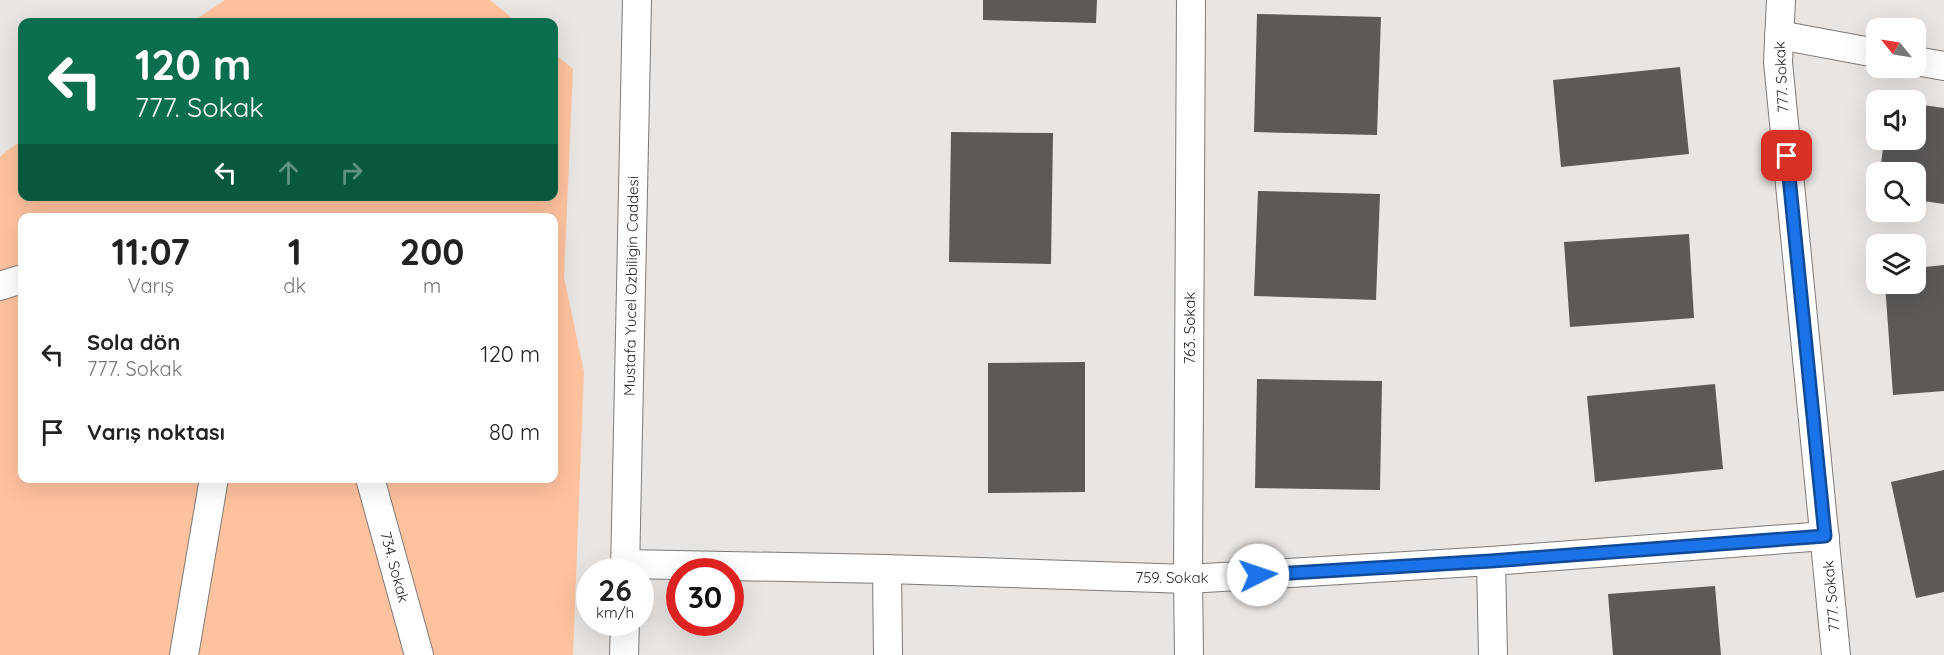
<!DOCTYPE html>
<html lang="tr">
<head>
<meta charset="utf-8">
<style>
  :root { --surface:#fff; --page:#f2f2f2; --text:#222; --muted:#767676 }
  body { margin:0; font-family:Quicksand,sans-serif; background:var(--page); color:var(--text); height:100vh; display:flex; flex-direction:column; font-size:22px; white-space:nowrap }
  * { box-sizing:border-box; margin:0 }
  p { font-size:20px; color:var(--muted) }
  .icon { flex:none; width:33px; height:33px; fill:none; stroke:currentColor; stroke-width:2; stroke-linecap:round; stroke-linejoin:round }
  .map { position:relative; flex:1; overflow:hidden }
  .sheet { position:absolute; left:18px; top:213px; width:540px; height:270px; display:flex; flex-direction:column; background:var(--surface); border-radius:12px; box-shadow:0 6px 24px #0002 }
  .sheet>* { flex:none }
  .top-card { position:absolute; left:18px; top:18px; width:540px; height:183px; border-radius:12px; box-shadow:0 6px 24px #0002; background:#0b6e4f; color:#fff; overflow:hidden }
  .needle { width:39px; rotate:300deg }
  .buttons { position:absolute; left:1866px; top:18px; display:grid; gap:12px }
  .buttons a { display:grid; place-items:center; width:60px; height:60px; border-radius:12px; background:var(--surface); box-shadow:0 6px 24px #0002; font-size:30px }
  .speed { position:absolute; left:576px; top:558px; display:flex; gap:12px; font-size:30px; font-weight:700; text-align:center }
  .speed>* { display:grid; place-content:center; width:78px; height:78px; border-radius:50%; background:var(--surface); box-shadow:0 6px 24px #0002; line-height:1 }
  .speed small { font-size:15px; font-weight:400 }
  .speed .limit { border:9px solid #d22; background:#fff; color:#111 }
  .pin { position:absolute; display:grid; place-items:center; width:51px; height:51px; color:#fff; margin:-26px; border-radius:12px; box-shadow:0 3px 9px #0006 }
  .me { position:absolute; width:66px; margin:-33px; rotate:86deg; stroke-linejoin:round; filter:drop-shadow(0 0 4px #0008) }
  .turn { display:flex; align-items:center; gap:21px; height:126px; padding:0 18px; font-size:27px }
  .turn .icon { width:78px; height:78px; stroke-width:2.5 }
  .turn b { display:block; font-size:42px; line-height:51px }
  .lanes { display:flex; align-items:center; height:57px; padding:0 18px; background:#0003; justify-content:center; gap:30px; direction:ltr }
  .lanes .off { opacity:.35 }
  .eta { display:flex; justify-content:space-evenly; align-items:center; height:102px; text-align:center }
  .eta b { font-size:36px; font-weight:700; line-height:42px }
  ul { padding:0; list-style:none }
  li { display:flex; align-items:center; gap:18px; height:78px; padding:0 18px }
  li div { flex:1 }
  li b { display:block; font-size:22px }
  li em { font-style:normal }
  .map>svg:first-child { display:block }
</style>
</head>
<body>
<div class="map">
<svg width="1944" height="655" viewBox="0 0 1944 655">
  <rect width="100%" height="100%" fill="#e9e5e2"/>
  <!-- green -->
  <g fill="#fec29e" fill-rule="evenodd">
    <path d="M 225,0 L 490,0 L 517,22 L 192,22 Z"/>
    <path d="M 554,53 L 573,69 L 564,277 L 584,372 L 573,655 L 0,655 L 0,157 L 2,155 L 22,140 L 22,196 L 554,196 ZM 22,218 L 554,218 L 554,478 L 22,478 Z"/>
  </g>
  <!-- building -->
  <g fill="#5c5957">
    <path d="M 983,0 L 1097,0 L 1096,23 L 983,20 Z"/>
    <path d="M 1257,14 L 1381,17 L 1377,135 L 1254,132 Z"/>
    <path d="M 1680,67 L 1689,154 L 1561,167 L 1553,80 Z"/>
    <path d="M 1916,104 L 1944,108 L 1944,204 L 1916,200 L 1916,172 L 1880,172 L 1884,140 L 1916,140 Z"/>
    <path d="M 951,132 L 1053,133 L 1051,264 L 949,262 Z"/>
    <path d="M 1258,191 L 1380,194 L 1376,300 L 1254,296 Z"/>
    <path d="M 1689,234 L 1694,318 L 1570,327 L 1564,242 Z"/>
    <path d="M 1944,265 L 1944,391 L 1893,395 L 1885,284 L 1916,284 L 1916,268 Z"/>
    <path d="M 1085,362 L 1085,492 L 988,493 L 988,363 Z"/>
    <path d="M 1257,379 L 1382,381 L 1380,490 L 1255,488 Z"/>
    <path d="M 1715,384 L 1723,469 L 1595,482 L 1587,396 Z"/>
    <path d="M 1944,470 L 1944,592 L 1916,598 L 1891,482 Z"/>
    <path d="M 1715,586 L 1721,655 L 1613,655 L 1608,594 Z"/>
  </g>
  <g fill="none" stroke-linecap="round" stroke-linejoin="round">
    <!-- street casing -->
    <g stroke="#7e7b78" stroke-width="30">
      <g id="street">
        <path d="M 1781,0 L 1778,62 L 1836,655"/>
        <path d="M 1779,35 L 1876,53"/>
        <path d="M 1916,61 L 1944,66"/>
        <path d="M 0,286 L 22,279"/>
        <path d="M 370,478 L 419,655"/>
        <path d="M 1491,561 L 1493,655"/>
        <path d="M 625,564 L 887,569 L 1188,579 L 1491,561 L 1825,536"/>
        <path d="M 887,569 L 888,655"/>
        <path d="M 625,572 L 637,0"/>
        <path d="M 184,655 L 214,478"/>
        <path d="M 624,655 L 625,622"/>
        <path d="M 1189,655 L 1188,579 L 1191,0"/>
      </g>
    </g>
    <!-- street -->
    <use href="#street" stroke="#fff" stroke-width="28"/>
  </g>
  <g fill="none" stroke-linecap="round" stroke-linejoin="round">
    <!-- route casing -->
    <g stroke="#114b97" stroke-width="15">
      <path id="route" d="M 1258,575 L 1491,561 L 1825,536 L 1787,156"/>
    </g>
    <!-- route -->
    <use href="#route" stroke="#1a73e8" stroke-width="10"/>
  </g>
  <g text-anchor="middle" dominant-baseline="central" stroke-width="6" stroke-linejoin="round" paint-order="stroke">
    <!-- street labels -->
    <g font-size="15" fill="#2b2a29" stroke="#fff">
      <text transform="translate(1781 77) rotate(-93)">777. Sokak</text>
      <text transform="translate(631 286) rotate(-89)">Mustafa Yucel Ozbiligin Caddesi</text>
      <text transform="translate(1189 328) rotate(-90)">763. Sokak</text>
      <text transform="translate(395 567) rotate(75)">734. Sokak</text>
      <text x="1172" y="577">759. Sokak</text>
      <text transform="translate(1831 596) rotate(-95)">777. Sokak</text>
    </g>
  </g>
</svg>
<div class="buttons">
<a><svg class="needle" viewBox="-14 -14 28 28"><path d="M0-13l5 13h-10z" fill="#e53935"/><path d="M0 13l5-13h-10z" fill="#767676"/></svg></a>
<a><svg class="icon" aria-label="sound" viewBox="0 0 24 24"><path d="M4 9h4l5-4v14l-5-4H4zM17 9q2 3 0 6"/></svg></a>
<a><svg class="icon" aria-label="search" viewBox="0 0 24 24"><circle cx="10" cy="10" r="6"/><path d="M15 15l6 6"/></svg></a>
<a><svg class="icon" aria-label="layers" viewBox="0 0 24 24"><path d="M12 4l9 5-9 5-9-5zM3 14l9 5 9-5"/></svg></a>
</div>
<div class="speed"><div>26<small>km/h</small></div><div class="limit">30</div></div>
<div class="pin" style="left:1787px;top:156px;background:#d93025"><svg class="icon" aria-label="arrive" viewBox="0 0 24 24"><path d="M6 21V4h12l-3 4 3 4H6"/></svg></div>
<svg class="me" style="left:1258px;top:575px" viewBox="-20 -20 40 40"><circle r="19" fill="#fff"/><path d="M0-13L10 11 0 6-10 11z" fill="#1a73e8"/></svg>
<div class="top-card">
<div class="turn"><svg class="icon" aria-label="left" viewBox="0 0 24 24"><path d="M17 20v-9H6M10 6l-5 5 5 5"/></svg><div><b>120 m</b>777. Sokak</div></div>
<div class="lanes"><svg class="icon" aria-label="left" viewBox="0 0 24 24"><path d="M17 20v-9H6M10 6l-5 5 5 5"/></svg><svg class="icon off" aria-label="ahead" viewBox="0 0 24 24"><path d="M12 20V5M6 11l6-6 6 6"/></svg><svg class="icon off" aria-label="right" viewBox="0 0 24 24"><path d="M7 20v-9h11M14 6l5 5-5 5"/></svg></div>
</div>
<section class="sheet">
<div class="eta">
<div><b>11:07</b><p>Varış</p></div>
<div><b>1</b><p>dk</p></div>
<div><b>200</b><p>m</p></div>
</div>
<ul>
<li><svg class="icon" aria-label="left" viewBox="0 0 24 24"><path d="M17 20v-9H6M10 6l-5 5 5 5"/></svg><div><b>Sola dön</b><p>777. Sokak</p></div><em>120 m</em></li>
<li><svg class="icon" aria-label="arrive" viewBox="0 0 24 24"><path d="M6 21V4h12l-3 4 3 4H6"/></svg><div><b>Varış noktası</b></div><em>80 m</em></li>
</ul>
</section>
</div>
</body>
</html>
